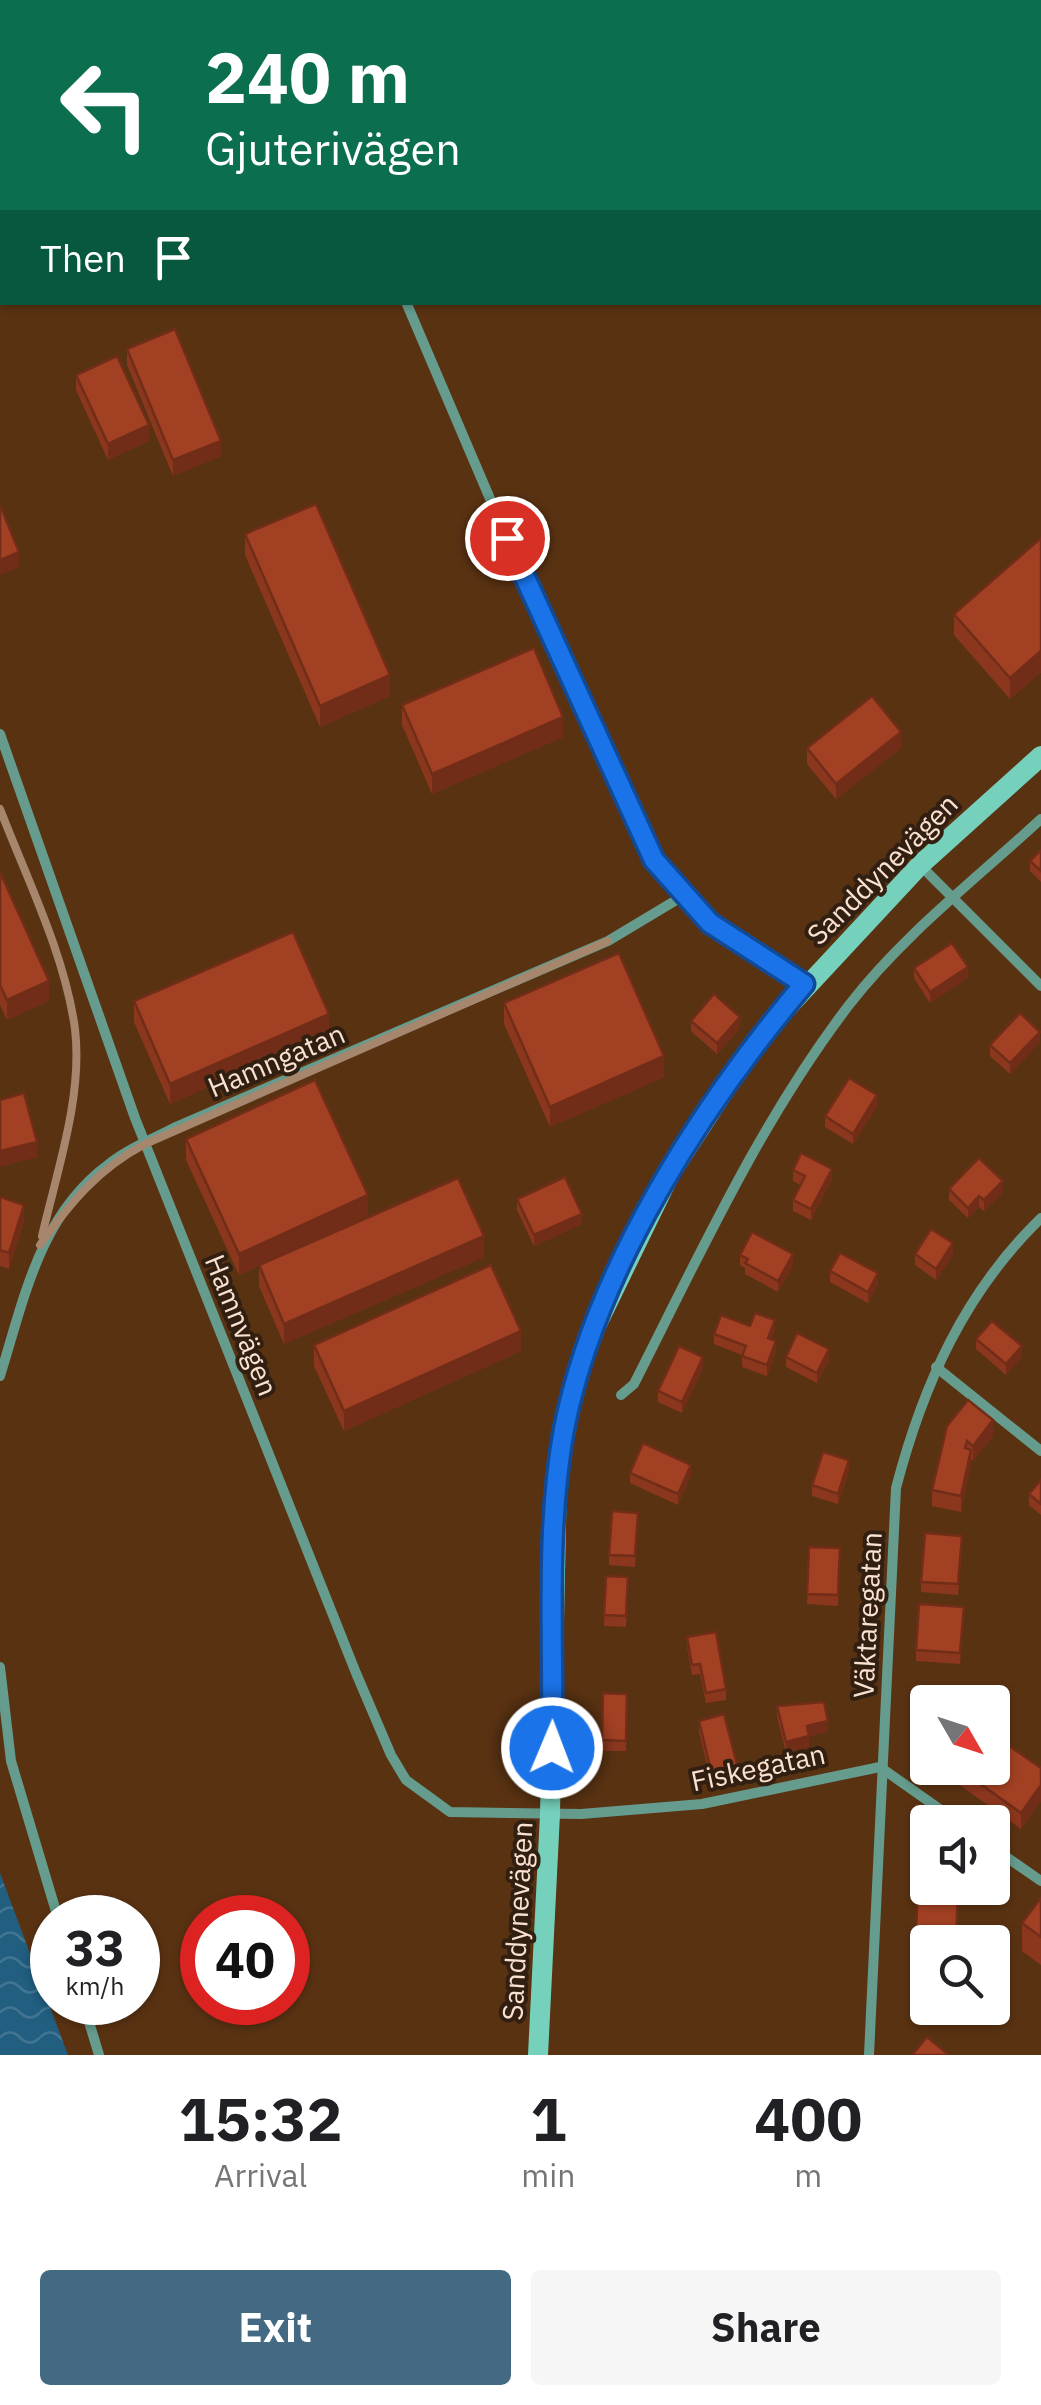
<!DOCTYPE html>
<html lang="en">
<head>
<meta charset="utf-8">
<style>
  :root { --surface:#fff; --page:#f6f6f6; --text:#202124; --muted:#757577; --accent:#446982 }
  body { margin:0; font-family:"IBM Plex Sans",sans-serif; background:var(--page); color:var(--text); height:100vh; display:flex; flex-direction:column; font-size:38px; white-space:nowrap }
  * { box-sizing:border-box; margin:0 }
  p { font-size:32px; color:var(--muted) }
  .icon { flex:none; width:55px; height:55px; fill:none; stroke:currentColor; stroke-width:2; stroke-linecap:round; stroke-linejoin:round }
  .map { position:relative; height:2055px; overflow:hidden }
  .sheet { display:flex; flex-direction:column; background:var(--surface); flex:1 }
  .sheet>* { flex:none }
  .banner { position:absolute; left:0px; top:0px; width:1042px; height:305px; box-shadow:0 2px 8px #0004; background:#0b6e4f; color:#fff; overflow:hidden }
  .needle { width:65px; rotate:129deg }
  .buttons { position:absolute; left:910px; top:1685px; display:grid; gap:20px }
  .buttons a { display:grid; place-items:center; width:100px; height:100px; border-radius:10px; background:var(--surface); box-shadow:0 2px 8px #0004; font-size:50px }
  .speed { position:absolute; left:30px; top:1895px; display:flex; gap:20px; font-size:50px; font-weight:700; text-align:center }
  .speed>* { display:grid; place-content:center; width:130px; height:130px; border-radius:50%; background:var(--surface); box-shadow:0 2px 8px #0004; line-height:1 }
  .speed small { font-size:25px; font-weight:400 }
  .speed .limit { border:15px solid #d22; background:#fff; color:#111 }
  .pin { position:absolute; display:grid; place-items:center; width:85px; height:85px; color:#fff; margin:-42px; border:5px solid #fff; border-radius:50%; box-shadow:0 2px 10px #0007 }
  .me { position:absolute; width:110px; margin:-55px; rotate:1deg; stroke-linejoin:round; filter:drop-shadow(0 0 8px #0008) }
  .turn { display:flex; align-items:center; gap:35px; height:210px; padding:0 40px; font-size:45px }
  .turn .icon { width:130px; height:130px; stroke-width:2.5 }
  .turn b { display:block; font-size:70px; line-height:85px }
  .then { display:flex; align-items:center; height:95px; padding:0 40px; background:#0003; gap:20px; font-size:38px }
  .eta { display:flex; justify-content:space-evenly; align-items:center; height:170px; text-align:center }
  .eta b { font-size:60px; font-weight:700; line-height:70px }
  .action { display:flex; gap:20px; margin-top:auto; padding:20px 40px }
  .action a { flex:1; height:115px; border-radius:10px; background:var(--accent); color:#fff; font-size:40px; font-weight:700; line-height:115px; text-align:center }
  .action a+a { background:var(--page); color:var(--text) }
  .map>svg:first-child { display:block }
</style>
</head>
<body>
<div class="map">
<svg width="1041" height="2055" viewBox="0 0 1041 2055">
  <defs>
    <pattern id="water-waves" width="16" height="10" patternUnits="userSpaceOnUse" patternTransform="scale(2.5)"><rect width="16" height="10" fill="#215e80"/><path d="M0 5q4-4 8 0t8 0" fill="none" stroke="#427591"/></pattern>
  </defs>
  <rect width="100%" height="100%" fill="#593212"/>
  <!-- water -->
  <path fill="url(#water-waves)" d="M 0,1873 L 68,2055 L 0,2055 Z"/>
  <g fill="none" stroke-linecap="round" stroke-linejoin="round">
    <!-- street -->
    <g stroke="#659c8e" stroke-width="10">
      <path d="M 277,0 L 278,2"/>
      <path d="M 406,302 L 535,604 L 654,860 L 711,923 L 804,984"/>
      <path d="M 0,734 L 135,1118 L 356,1673 L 391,1755 L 406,1780 L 450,1812 L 581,1814 L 702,1804 L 880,1767 L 958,1822"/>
      <path d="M 920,865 L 1041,986"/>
      <path d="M 936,1367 L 1041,1451"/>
      <path d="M 0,1376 C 24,1299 40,1214 109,1164 C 129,1148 155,1138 178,1126 L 608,941 L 683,896"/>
      <path d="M 621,1395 L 634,1384 C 699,1256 761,1120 849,1005 C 903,935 976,879 1041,819"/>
      <path d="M 0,1667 L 11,1761 L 58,1918"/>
      <path d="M 992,1847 L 1041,1881"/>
      <path d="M 83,2002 L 99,2055"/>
      <path d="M 869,2055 L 896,1488 C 923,1385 964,1293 1041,1218"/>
    </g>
    <!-- secondary -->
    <path stroke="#76d1bc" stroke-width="20" d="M 538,2055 L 550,1814 L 557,1478 L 575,1382 L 596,1326 L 670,1174 L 758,1039 L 920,865 L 1041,756"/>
    <!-- rail -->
    <g stroke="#a6866d" stroke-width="8">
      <path d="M 0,809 C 27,879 65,955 75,1029 C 83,1096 57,1171 42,1236"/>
      <path d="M 40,1245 C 71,1202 98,1169 145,1144 L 608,941"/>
    </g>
  </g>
  <!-- wall -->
  <g fill="#8b371e">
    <path d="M 127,349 L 221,456 L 173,476 L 127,365 Z"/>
    <path d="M 76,375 L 149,441 L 108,460 L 76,390 Z"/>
    <path d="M 245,534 L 390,696 L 320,727 L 245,555 Z"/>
    <path d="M 1041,538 L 1041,672 L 1010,699 L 954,635 L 954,614 Z"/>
    <path d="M 402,705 L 563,737 L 432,794 L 402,725 Z"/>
    <path d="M 807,748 L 901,748 L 836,799 L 807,764 Z"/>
    <path d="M 1041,850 L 1041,882 L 1030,871 L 1030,861 Z"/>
    <path d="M 0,872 L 49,1001 L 7,1020 L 0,1005 Z"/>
    <path d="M 914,968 L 968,978 L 930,1003 L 914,978 Z"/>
    <path d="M 134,1001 L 329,1034 L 170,1104 L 134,1022 Z"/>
    <path d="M 504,1003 L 664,1077 L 550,1127 L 504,1024 Z"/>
    <path d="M 691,1021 L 740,1028 L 717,1054 L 691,1031 Z"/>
    <path d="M 1040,1042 L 1010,1074 L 990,1056 L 990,1045 Z"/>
    <path d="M 877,1106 L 853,1144 L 825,1127 L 825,1116 Z"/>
    <path d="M 186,1139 L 368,1215 L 239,1275 L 186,1160 Z"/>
    <path d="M 793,1170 L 832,1179 L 811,1220 L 793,1211 L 793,1200 L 801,1185 L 793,1181 Z"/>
    <path d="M 949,1189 L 1003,1192 L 984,1211 L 979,1207 L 968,1218 L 949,1200 Z"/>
    <path d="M 0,1197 L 24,1221 L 9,1269 L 0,1266 Z"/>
    <path d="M 517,1199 L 582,1224 L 534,1246 L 517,1210 Z"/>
    <path d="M 915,1254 L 953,1254 L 936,1280 L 915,1265 Z"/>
    <path d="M 740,1255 L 793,1265 L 778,1292 L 745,1274 L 745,1268 L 740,1265 Z"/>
    <path d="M 484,1257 L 284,1344 L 259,1286 L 259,1265 Z"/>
    <path d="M 830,1271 L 878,1284 L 868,1303 L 830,1282 Z"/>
    <path d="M 750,1326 L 775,1330 L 771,1339 L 776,1351 L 767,1376 L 742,1367 L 742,1355 L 714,1344 L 714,1334 Z"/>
    <path d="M 976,1339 L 1022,1357 L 1006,1375 L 976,1349 Z"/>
    <path d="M 314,1345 L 521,1351 L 344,1431 L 314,1366 Z"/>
    <path d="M 786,1357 L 829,1360 L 817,1383 L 786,1367 Z"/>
    <path d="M 703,1368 L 682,1413 L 658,1402 L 658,1391 Z"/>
    <path d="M 947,1426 L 993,1436 L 973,1461 L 971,1459 L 961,1512 L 932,1506 L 932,1490 Z"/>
    <path d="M 849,1471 L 838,1504 L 812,1496 L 812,1485 Z"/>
    <path d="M 630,1473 L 691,1475 L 678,1505 L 630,1483 Z"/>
    <path d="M 1041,1480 L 1041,1515 L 1029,1505 L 1029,1494 Z"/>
    <path d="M 638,1523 L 635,1567 L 609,1565 L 609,1555 Z"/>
    <path d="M 809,1547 L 840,1548 L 838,1606 L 807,1604 Z"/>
    <path d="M 962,1547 L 958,1595 L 921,1592 L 921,1582 Z"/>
    <path d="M 606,1576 L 628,1577 L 626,1627 L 604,1626 Z"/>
    <path d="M 964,1607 L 960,1664 L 916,1661 L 916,1650 Z"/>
    <path d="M 687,1637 L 726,1689 L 726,1700 L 706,1703 L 700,1674 L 692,1675 L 687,1647 Z"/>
    <path d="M 603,1693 L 627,1694 L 626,1751 L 602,1751 Z"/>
    <path d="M 777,1706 L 828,1732 L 809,1736 L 809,1747 L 786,1752 L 777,1717 Z"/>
    <path d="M 699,1721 L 738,1779 L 712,1785 L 699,1732 Z"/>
    <path d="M 936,1768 L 1041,1768 L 1041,1801 L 1021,1829 Z"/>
    <path d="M 1041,1898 L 1041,1965 L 1022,1951 L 1022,1923 Z"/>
    <path d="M 928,1942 L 928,1971 L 915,1971 L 915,1955 Z"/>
  </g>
  <!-- shaded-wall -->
  <g fill="#712d18">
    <path d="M 149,425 L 149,441 L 108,460 L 108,444 Z"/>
    <path d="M 221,441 L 221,456 L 173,476 L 173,460 Z"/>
    <path d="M 19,552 L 19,567 L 0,575 L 0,560 Z"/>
    <path d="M 1041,651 L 1041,672 L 1010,699 L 1010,678 Z"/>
    <path d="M 390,675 L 390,696 L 320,727 L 320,706 Z"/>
    <path d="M 563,717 L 563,737 L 432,794 L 432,774 Z"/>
    <path d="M 901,732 L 901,748 L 836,799 L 836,784 Z"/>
    <path d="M 968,967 L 968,978 L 930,1003 L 930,992 Z"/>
    <path d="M 49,981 L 49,1001 L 7,1020 L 7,1000 Z"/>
    <path d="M 329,1014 L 329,1034 L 170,1104 L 170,1084 Z"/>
    <path d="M 740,1017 L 740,1028 L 717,1054 L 717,1043 Z"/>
    <path d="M 1040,1032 L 1040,1042 L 1010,1074 L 1010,1063 Z"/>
    <path d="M 664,1056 L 664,1077 L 550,1127 L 550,1107 Z"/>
    <path d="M 877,1095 L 877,1106 L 853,1144 L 853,1134 Z"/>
    <path d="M 37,1142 L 37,1157 L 0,1167 L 0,1151 Z"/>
    <path d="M 832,1169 L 832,1179 L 811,1220 L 811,1209 Z"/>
    <path d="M 1003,1181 L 1003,1192 L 984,1211 L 984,1200 Z"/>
    <path d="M 368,1195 L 368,1215 L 239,1275 L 239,1254 Z"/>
    <path d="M 979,1196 L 979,1207 L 968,1218 L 968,1208 Z"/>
    <path d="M 24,1205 L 24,1221 L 9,1269 L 9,1253 Z"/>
    <path d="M 582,1214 L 582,1224 L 534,1246 L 534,1235 Z"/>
    <path d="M 484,1236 L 484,1257 L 284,1344 L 284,1324 Z"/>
    <path d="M 953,1243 L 953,1254 L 936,1280 L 936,1269 Z"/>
    <path d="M 793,1254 L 793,1265 L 778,1292 L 778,1281 Z"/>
    <path d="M 878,1273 L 878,1284 L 868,1303 L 868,1292 Z"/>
    <path d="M 775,1320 L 775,1330 L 768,1348 L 768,1338 Z"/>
    <path d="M 521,1331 L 521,1351 L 344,1431 L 344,1411 Z"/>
    <path d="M 776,1341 L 776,1351 L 767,1376 L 767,1365 Z"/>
    <path d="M 1022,1346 L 1022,1357 L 1006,1375 L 1006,1364 Z"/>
    <path d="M 829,1349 L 829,1360 L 817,1383 L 817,1373 Z"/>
    <path d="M 703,1357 L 703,1368 L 682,1413 L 682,1402 Z"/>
    <path d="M 993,1420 L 993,1436 L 973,1461 L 973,1446 Z"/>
    <path d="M 971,1450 L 971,1466 L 961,1512 L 961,1496 Z"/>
    <path d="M 849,1460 L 849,1471 L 838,1504 L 838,1494 Z"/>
    <path d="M 691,1465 L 691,1475 L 678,1505 L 678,1494 Z"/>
    <path d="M 828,1721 L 828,1732 L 809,1736 L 809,1747 L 786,1752 L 786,1742 L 807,1726 Z"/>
    <path d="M 738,1768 L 738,1779 L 712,1785 L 712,1775 Z"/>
    <path d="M 1041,1785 L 1041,1801 L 1021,1829 L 1021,1813 Z"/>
  </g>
  <!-- building -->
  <g fill="#a24023" stroke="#712d18" stroke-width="2.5">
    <path d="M 422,0 L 653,0 L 654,2 L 423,2 Z"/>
    <path d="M 175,329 L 221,441 L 173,460 L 127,349 Z"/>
    <path d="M 117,356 L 149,425 L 108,444 L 76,375 Z"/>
    <path d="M 316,504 L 390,675 L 320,706 L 245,534 Z"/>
    <path d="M 0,505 L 19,552 L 0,560 Z"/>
    <path d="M 1041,538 L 1041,651 L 1010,678 L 954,614 Z"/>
    <path d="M 534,648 L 563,717 L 432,774 L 402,705 Z"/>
    <path d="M 872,696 L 901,732 L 836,784 L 807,748 Z"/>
    <path d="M 1041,850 L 1041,871 L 1030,861 Z"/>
    <path d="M 0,872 L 49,981 L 7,1000 L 0,985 Z"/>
    <path d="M 293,932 L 329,1014 L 170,1084 L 134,1001 Z"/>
    <path d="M 952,943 L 968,967 L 930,992 L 914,968 Z"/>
    <path d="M 619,953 L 664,1056 L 550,1107 L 504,1003 Z"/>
    <path d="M 714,994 L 740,1017 L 717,1043 L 691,1021 Z"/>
    <path d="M 1020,1013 L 1040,1032 L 1010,1063 L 990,1045 Z"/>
    <path d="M 849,1078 L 877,1095 L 853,1134 L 825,1116 Z"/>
    <path d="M 315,1080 L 368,1195 L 239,1254 L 186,1139 Z"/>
    <path d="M 24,1093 L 37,1142 L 0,1151 L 0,1100 Z"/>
    <path d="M 801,1153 L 832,1169 L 811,1209 L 793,1200 L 805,1176 L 793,1170 Z"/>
    <path d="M 979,1158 L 1003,1181 L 984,1200 L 979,1196 L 968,1208 L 949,1189 Z"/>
    <path d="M 565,1177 L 582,1214 L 534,1235 L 517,1199 Z"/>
    <path d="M 458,1178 L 484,1236 L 284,1324 L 259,1265 Z"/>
    <path d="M 0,1197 L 24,1205 L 9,1253 L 0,1250 Z"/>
    <path d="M 931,1229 L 953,1243 L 936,1269 L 915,1254 Z"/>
    <path d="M 752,1232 L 793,1254 L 778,1281 L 745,1263 L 748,1259 L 740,1255 Z"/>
    <path d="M 840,1253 L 878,1273 L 868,1292 L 830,1271 Z"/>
    <path d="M 491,1265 L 521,1331 L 344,1411 L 314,1345 Z"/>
    <path d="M 755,1313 L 775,1320 L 768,1338 L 776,1341 L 767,1365 L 742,1356 L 746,1346 L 714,1334 L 721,1315 L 750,1326 Z"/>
    <path d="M 992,1321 L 1022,1346 L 1006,1364 L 976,1339 Z"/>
    <path d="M 797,1333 L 829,1349 L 817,1373 L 786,1357 Z"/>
    <path d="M 679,1346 L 703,1357 L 682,1402 L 658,1391 Z"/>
    <path d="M 968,1400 L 993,1420 L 973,1446 L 967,1441 L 965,1448 L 971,1450 L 961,1496 L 932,1490 L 947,1426 Z"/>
    <path d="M 643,1443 L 691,1465 L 678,1494 L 630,1473 Z"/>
    <path d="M 823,1452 L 849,1460 L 838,1494 L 812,1485 Z"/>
    <path d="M 1041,1480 L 1041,1504 L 1029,1494 Z"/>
    <path d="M 612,1511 L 638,1513 L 635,1556 L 609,1555 Z"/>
    <path d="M 925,1533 L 962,1536 L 958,1584 L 921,1582 Z"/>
    <path d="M 809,1547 L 840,1548 L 838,1595 L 807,1594 Z"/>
    <path d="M 606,1576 L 628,1577 L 626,1616 L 604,1615 Z"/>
    <path d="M 919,1604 L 964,1607 L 960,1653 L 916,1650 Z"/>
    <path d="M 716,1632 L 726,1689 L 706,1693 L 700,1664 L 692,1665 L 687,1637 Z"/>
    <path d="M 603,1693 L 627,1694 L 626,1741 L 602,1740 Z"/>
    <path d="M 824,1702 L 828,1721 L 807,1726 L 809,1736 L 786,1742 L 777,1706 Z"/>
    <path d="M 724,1714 L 738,1768 L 712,1775 L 699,1721 Z"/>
    <path d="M 992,1734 L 1041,1768 L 1041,1785 L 1021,1813 L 958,1768 L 992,1768 Z"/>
    <path d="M 920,1838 L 928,1838 L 928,1888 L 958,1888 L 956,1942 L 928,1942 L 928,1956 L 915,1955 Z"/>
    <path d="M 1041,1898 L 1041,1937 L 1022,1923 Z"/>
    <path d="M 927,2037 L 949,2055 L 912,2055 Z"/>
  </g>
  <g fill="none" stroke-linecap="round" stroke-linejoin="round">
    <!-- route casing -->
    <g stroke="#114b97" stroke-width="25">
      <path id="route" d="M 507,538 L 654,860 L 710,923 L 804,984 C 701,1106 595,1271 564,1429 C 545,1532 554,1644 552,1748"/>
    </g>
    <!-- route -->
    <use href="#route" stroke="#1a73e8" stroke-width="18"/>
  </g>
  <g text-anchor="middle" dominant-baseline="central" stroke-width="8" stroke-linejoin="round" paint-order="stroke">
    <!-- street labels -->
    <g font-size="28" fill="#fae1d0" stroke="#311f12">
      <text transform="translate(882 869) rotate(-45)">Sanddynevägen</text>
      <text transform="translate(276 1060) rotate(-23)">Hamngatan</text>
      <text transform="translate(242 1325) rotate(68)">Hamnvägen</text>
      <text transform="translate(867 1615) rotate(-87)">Väktaregatan</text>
      <text transform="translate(758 1767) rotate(-12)">Fiskegatan</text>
      <text transform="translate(517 1921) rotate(-87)">Sanddynevägen</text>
    </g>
  </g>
</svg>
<div class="buttons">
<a><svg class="needle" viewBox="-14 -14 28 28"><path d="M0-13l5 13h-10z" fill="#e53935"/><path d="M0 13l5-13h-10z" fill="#757577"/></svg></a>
<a><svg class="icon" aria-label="sound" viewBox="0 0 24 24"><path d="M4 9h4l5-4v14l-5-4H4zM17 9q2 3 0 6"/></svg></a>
<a><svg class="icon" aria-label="search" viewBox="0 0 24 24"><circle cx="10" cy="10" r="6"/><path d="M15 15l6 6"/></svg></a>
</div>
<div class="speed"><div>33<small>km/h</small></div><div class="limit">40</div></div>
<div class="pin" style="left:507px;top:538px;background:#d93025"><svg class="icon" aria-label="arrive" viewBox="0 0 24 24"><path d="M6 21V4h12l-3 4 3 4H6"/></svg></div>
<svg class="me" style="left:552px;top:1748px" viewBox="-20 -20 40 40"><circle r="17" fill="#1a73e8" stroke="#fff" stroke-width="3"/><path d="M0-11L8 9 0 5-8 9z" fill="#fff"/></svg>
<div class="banner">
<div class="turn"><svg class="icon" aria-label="left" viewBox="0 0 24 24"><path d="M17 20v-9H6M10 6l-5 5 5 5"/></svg><div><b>240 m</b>Gjuterivägen</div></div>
<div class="then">Then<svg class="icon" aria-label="arrive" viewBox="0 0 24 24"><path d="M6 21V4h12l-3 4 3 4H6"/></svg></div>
</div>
</div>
<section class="sheet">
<div class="eta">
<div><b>15:32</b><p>Arrival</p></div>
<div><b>1</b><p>min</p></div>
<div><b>400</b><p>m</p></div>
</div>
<div class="action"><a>Exit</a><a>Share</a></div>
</section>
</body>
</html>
